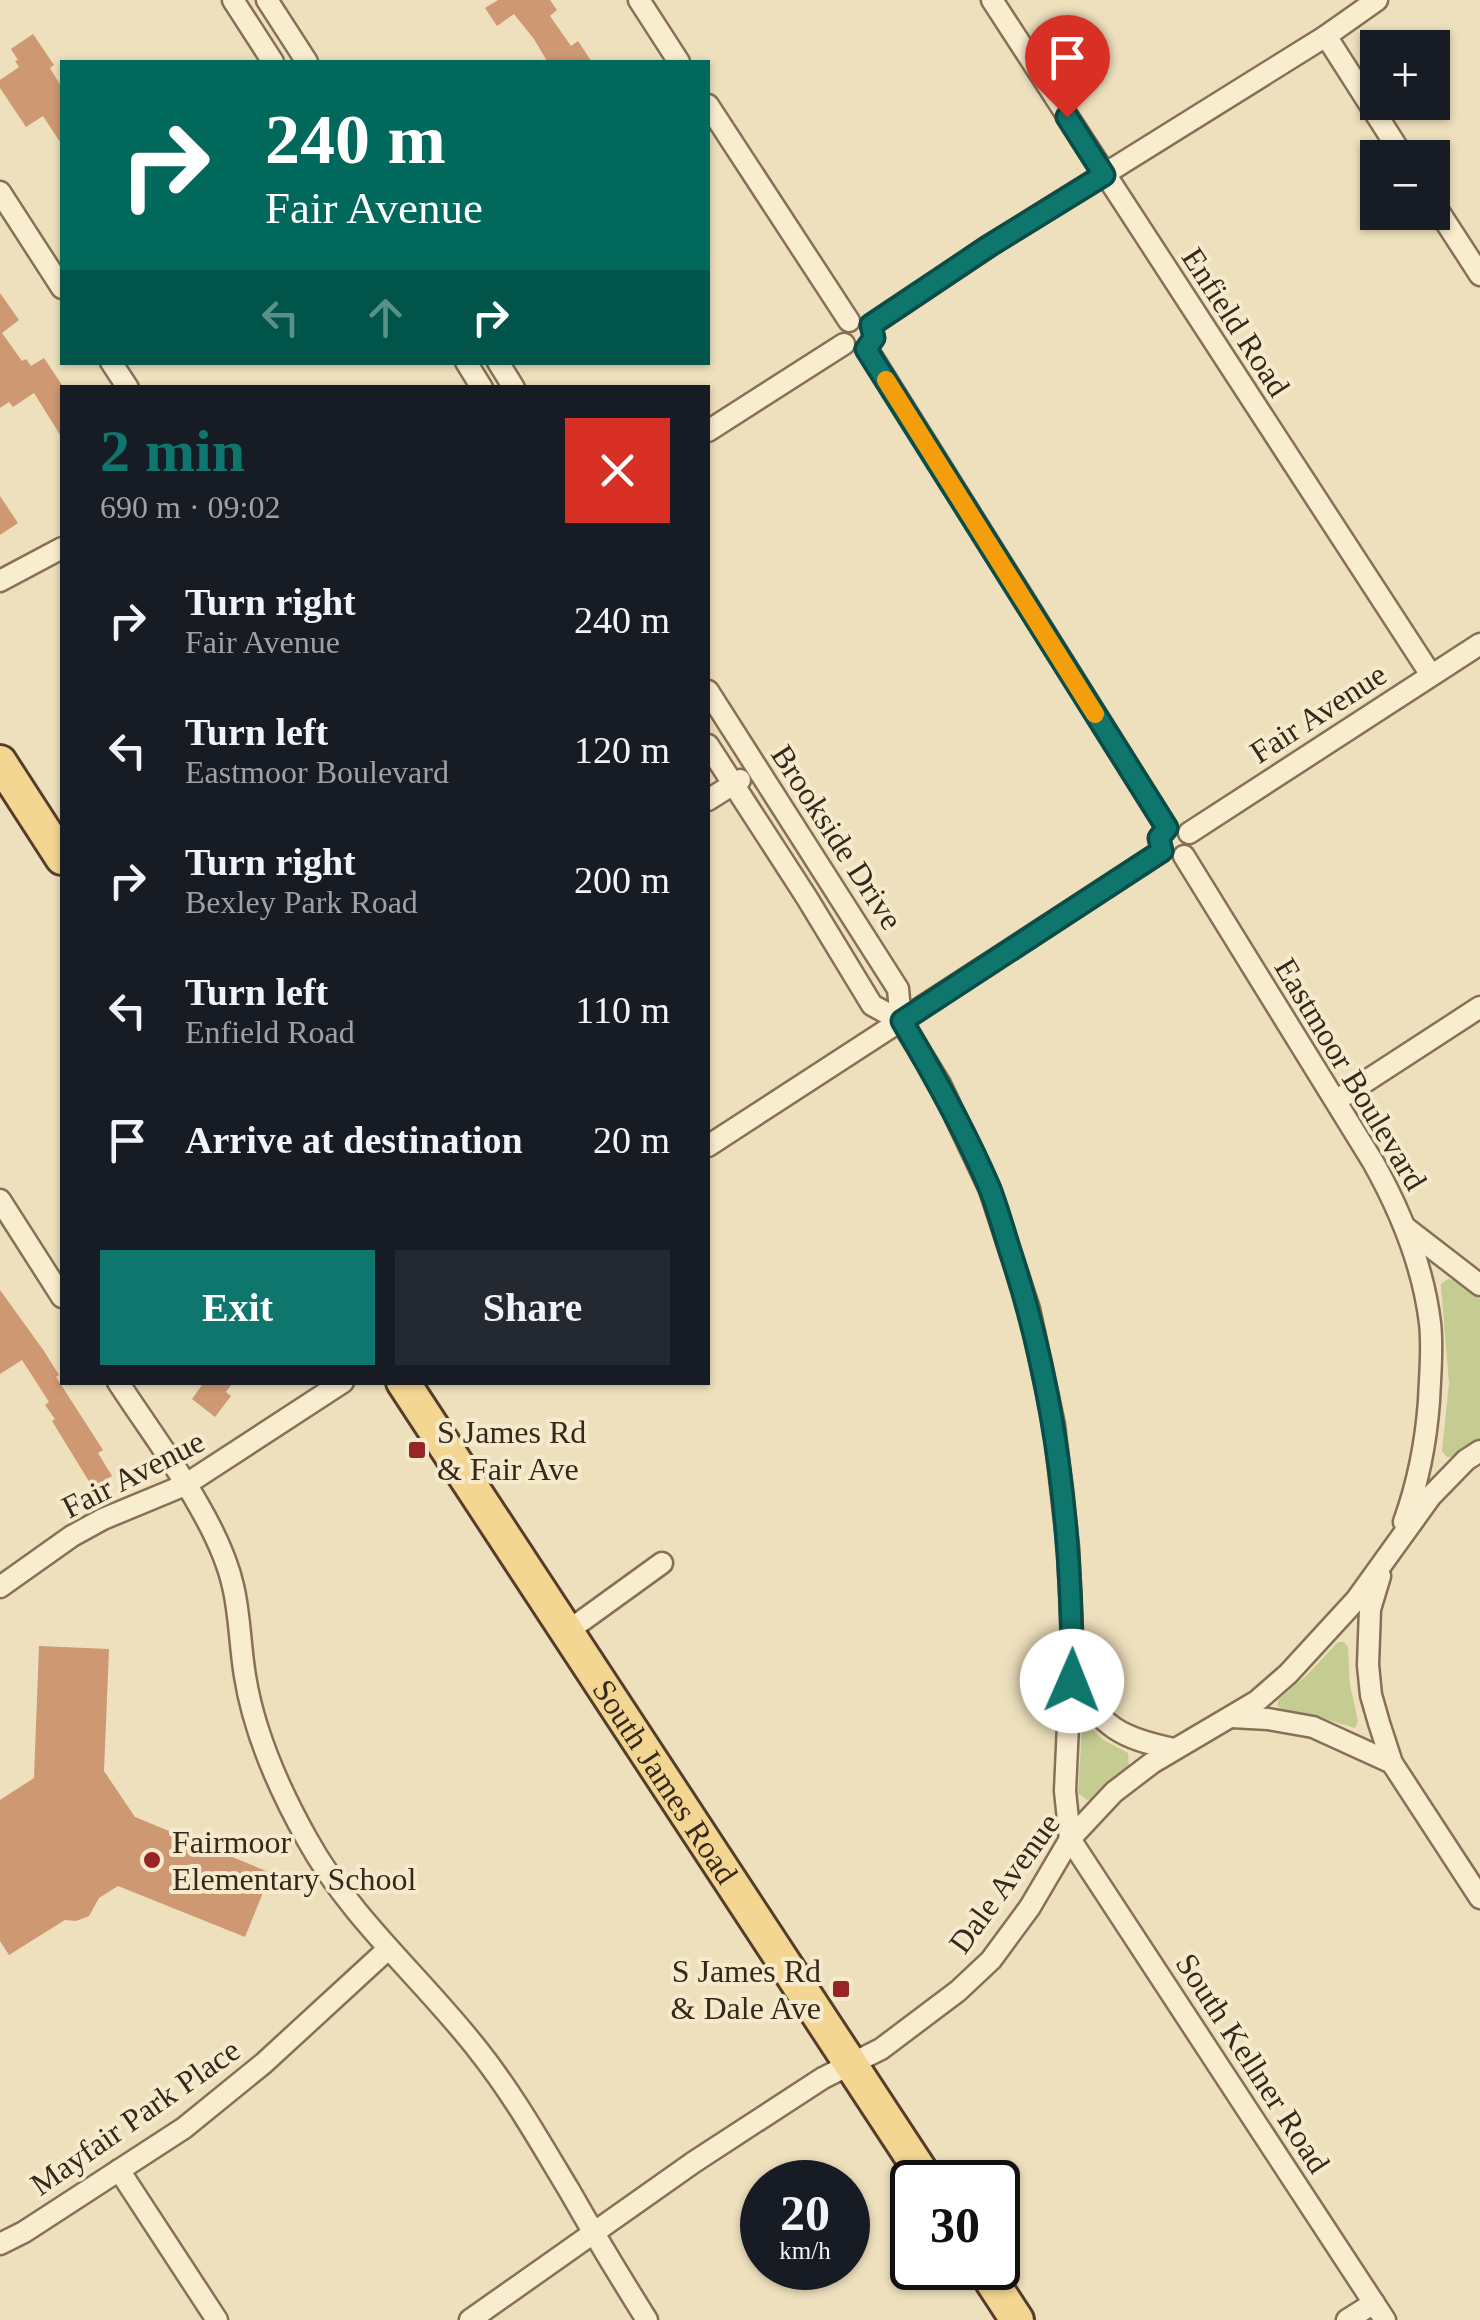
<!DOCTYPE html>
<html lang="en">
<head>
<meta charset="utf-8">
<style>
  :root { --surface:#171b24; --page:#242831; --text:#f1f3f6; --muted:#9ea1a6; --accent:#0f766e }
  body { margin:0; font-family:"Times New Roman",serif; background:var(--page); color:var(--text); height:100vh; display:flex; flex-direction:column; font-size:38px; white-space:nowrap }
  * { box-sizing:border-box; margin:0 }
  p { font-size:32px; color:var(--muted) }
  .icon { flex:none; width:55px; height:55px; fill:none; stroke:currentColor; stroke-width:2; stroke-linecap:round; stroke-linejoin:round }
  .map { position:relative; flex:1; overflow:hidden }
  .drawer { position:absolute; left:60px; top:385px; width:650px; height:1000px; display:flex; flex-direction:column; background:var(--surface); border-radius:0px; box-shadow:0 2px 8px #0004 }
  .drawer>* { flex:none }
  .guide { position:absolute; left:60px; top:60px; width:650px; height:305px; border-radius:0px; box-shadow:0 2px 8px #0004; background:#00695c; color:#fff; overflow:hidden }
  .controls { position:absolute; left:1360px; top:30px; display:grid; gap:20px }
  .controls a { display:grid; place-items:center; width:90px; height:90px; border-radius:0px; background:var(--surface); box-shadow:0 2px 8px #0004; font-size:50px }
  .speed { position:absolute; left:740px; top:2160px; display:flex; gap:20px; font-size:50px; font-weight:700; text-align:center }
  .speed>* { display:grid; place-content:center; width:130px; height:130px; border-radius:50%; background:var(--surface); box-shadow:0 2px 8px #0004; line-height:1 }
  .speed small { font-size:25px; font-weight:400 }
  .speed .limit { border:5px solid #111; border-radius:15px; background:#fff; color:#111 }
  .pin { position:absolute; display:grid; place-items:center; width:85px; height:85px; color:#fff; margin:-102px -42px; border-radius:50% 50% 50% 0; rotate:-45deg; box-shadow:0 0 10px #0007 }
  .pin .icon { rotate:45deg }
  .me { position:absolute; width:110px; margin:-55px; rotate:1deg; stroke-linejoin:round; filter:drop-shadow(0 0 8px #0008) }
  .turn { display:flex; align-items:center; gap:35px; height:210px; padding:0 40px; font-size:45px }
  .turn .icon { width:130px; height:130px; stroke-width:2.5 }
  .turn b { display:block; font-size:70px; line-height:85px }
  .lanes { display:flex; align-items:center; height:95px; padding:0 40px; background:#0003; justify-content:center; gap:50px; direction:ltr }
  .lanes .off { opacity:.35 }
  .round { display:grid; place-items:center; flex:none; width:105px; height:105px; border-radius:0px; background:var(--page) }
  .headline { display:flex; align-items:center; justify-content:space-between; height:170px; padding:0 40px }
  h1 { font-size:60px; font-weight:600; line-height:75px; color:var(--accent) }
  .primary-button { display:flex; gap:20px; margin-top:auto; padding:20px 40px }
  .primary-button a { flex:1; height:115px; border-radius:0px; background:var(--accent); color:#fff; font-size:40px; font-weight:600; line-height:115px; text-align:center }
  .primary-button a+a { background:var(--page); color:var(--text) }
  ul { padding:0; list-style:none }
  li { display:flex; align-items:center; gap:30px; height:130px; padding:0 40px }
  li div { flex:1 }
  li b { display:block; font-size:38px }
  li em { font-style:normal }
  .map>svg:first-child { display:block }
</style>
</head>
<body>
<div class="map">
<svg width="1480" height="2320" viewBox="0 0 1480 2320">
  <rect width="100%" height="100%" fill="#eee0bd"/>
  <!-- green -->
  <g fill="#c5cc91">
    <path d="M 1448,1279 L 1454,1280 L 1480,1299 L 1480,1439 L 1451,1457 L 1447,1457 L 1442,1451 L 1449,1384 L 1441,1287 L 1441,1284 Z"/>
    <path d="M 1338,1642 L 1344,1642 L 1348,1647 L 1350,1685 L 1358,1721 L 1355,1728 L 1316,1716 L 1282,1710 L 1277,1705 L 1279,1699 L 1308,1674 Z"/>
    <path d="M 1085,1726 L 1091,1727 L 1102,1739 L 1128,1753 L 1129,1766 L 1118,1773 L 1092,1799 L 1087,1800 L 1078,1793 L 1082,1729 Z"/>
  </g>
  <!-- building -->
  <g fill="#ce9872">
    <path d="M 498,0 L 550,0 L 557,10 L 550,16 L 571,46 L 578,41 L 592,62 L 545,62 L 547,61 L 534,39 L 514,14 L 497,26 L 485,8 Z"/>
    <path d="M 33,34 L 54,65 L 50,68 L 62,88 L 62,145 L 43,116 L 26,127 L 0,88 L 0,80 L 19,67 L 15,61 L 18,60 L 11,49 Z"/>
    <path d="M 0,293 L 19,320 L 2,333 L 22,361 L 26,359 L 31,366 L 44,358 L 62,385 L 62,438 L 34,393 L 13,407 L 9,402 L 0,408 Z"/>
    <path d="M 0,496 L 18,523 L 0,535 Z"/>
    <path d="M 0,1290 L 44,1351 L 59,1375 L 56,1377 L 103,1450 L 98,1453 L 112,1476 L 93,1488 L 52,1421 L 55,1419 L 45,1405 L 49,1402 L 22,1360 L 0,1374 Z"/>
    <path d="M 204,1382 L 233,1382 L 226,1392 L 231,1396 L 215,1417 L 192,1399 Z"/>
    <path d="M 39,1646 L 109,1649 L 104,1771 L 135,1817 L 271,1873 L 245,1937 L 118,1886 L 99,1898 L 89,1916 L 76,1921 L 65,1920 L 9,1955 L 0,1941 L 0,1800 L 34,1778 Z"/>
  </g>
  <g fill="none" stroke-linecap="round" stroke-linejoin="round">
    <!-- street casing -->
    <g stroke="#877056" stroke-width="25">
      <g id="street">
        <path d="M 233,0 L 273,62"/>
        <path d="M 267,0 L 307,62"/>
        <path d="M 639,0 L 679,62"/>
        <path d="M 992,0 L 1431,675"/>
        <path d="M 1326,36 L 1404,158"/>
        <path d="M 708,105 L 849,321"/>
        <path d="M 0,192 L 62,288"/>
        <path d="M 1432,201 L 1480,275"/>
        <path d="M 871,325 L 989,246 L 1326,36 L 1377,0"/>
        <path d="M 867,349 L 1167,828"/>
        <path d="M 111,362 L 128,388"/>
        <path d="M 466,362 L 482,388"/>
        <path d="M 498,362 L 514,388"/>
        <path d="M 708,431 L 844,344"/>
        <path d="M 0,581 L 62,548"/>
        <path d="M 708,691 L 898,989 L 901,1021 L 940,1084 L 990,1190 L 1029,1309 L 1054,1425 L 1068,1547 L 1072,1636 L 1065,1791 L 1070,1839 L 1385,2320"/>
        <path d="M 708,745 L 807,898 L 872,1005 L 901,1021"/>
        <path d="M 708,800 L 740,780"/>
        <path d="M 1189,833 L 1480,644"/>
        <path d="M 1184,856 L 1373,1162 C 1401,1212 1423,1265 1430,1323 C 1433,1348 1430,1375 1429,1401 C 1426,1442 1418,1483 1404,1522"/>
        <path d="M 1337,1100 L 1480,1007"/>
        <path d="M 708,1146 L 1162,851"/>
        <path d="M 0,1200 L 62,1297"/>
        <path d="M 1406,1228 L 1480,1285"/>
        <path d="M 118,1382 C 156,1441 218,1519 233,1586 C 240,1615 240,1647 245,1676 C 254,1733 279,1789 307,1839 C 351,1919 422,1978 478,2050 C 513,2094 540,2142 569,2190 C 594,2234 620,2277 647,2320"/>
        <path d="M 1380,1576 L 1370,1609 L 1368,1665 L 1371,1695 L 1379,1723 L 1392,1763 L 1480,1898"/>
        <path d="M 0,1587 L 72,1536 L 103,1519 L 185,1485 L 343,1382"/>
        <path d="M 568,1631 L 662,1563"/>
        <path d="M 1072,1681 C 1104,1727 1119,1738 1174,1749"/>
        <path d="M 1232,1717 L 1268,1719 L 1313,1727 L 1392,1763"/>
        <path d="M 119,2170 L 217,2320"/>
        <path d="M 0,2244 L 24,2232 L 184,2128 L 264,2063 L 388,1949"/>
        <path d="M 470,2320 L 694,2162 L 823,2078 L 881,2049 L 958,1991 L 991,1960 L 1030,1907 L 1070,1839 L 1114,1792 L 1152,1763 L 1257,1701 L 1288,1674 L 1356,1600 L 1431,1496 L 1466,1460 L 1480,1451"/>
        <path d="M 1347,2320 L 1374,2303"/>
      </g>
    </g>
    <!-- primary casing -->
    <g stroke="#543e2b" stroke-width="38">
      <g id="primary">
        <path d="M 0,762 L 62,858"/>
        <path id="s1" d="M 403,1382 L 928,2182"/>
        <path d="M 983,2268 L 1017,2320"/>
      </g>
    </g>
    <!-- street -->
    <use href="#street" stroke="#f9edd0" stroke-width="20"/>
    <!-- primary -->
    <use href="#primary" stroke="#f4d693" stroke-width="32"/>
  </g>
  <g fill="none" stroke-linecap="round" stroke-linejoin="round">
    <!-- route casing -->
    <g stroke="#0a4d48" stroke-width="25">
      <path id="route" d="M 1067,117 L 1104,175 L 989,246 L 871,325 L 874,338 L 866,349 L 1167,828 L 1159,838 L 1162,851 L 902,1021 C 934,1075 965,1130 990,1189 C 998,1210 1004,1232 1011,1254 C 1056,1391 1073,1537 1072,1681"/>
    </g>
    <!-- route -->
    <use href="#route" stroke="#0f766e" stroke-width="18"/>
    <!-- slow -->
    <path stroke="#f59e0b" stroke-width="18" d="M 886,380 L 1095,714"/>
  </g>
  <!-- markers -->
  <g fill="#972526" stroke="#f6eacd" stroke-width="4">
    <rect x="407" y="1440" width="20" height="20" rx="5"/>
    <circle cx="152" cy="1860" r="10"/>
    <rect x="831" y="1979" width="20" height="20" rx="5"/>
  </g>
  <g text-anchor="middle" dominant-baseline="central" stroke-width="8" stroke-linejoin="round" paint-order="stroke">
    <!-- street labels -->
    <g font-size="32" fill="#36281b" stroke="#f6eacd">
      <text transform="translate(1236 322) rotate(57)">Enfield Road</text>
      <text transform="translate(1318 713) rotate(-33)">Fair Avenue</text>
      <text transform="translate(837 837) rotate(57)">Brookside Drive</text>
      <text transform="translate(1351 1074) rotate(59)">Eastmoor Boulevard</text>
      <text transform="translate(133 1474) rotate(-27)">Fair Avenue</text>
      <text stroke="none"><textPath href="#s1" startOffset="478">South James Road</textPath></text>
      <text transform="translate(1004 1883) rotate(-54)">Dale Avenue</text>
      <text transform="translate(1253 2063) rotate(57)">South Kellner Road</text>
      <text transform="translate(135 2117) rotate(-35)">Mayfair Park Place</text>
    </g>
    <!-- poi labels -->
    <g font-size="32" fill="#36281b" stroke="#f6eacd" text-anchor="start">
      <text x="437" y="1432">S James Rd<tspan x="437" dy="37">&amp; Fair Ave</tspan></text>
      <text x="172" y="1842">Fairmoor<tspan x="172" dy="37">Elementary School</tspan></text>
      <text x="821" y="1971" text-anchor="end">S James Rd<tspan x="821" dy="37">&amp; Dale Ave</tspan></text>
    </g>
  </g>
</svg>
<div class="controls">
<a>+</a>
<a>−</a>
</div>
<div class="speed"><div>20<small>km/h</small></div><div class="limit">30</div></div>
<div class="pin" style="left:1067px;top:117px;background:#d93025"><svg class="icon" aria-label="arrive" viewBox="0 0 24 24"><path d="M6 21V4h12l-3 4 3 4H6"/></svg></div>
<svg class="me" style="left:1072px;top:1681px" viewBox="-20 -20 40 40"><circle r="19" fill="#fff"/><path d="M0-13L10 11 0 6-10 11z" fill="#0f766e"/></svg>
<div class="guide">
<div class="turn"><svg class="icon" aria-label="right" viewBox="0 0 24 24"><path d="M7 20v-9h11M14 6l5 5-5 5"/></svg><div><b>240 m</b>Fair Avenue</div></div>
<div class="lanes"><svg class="icon off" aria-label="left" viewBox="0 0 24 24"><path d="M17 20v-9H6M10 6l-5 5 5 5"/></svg><svg class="icon off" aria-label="ahead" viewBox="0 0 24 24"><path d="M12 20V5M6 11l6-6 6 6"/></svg><svg class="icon" aria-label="right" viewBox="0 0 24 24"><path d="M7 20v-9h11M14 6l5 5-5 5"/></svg></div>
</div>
<section class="drawer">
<div class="headline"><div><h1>2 min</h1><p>690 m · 09:02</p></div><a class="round" style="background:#d93025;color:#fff"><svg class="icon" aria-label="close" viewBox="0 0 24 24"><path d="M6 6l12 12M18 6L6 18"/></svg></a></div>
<ul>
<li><svg class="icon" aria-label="right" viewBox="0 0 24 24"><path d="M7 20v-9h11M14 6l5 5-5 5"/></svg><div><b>Turn right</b><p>Fair Avenue</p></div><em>240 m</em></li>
<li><svg class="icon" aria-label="left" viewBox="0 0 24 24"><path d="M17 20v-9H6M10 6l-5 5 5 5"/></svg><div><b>Turn left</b><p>Eastmoor Boulevard</p></div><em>120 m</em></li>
<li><svg class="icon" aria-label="right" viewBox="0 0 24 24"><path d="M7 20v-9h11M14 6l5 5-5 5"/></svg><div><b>Turn right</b><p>Bexley Park Road</p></div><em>200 m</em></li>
<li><svg class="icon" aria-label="left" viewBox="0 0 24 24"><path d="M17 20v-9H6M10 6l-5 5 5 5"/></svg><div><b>Turn left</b><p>Enfield Road</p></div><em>110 m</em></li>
<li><svg class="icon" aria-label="arrive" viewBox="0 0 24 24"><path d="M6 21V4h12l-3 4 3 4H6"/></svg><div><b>Arrive at destination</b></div><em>20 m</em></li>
</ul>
<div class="primary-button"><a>Exit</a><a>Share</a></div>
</section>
</div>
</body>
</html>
